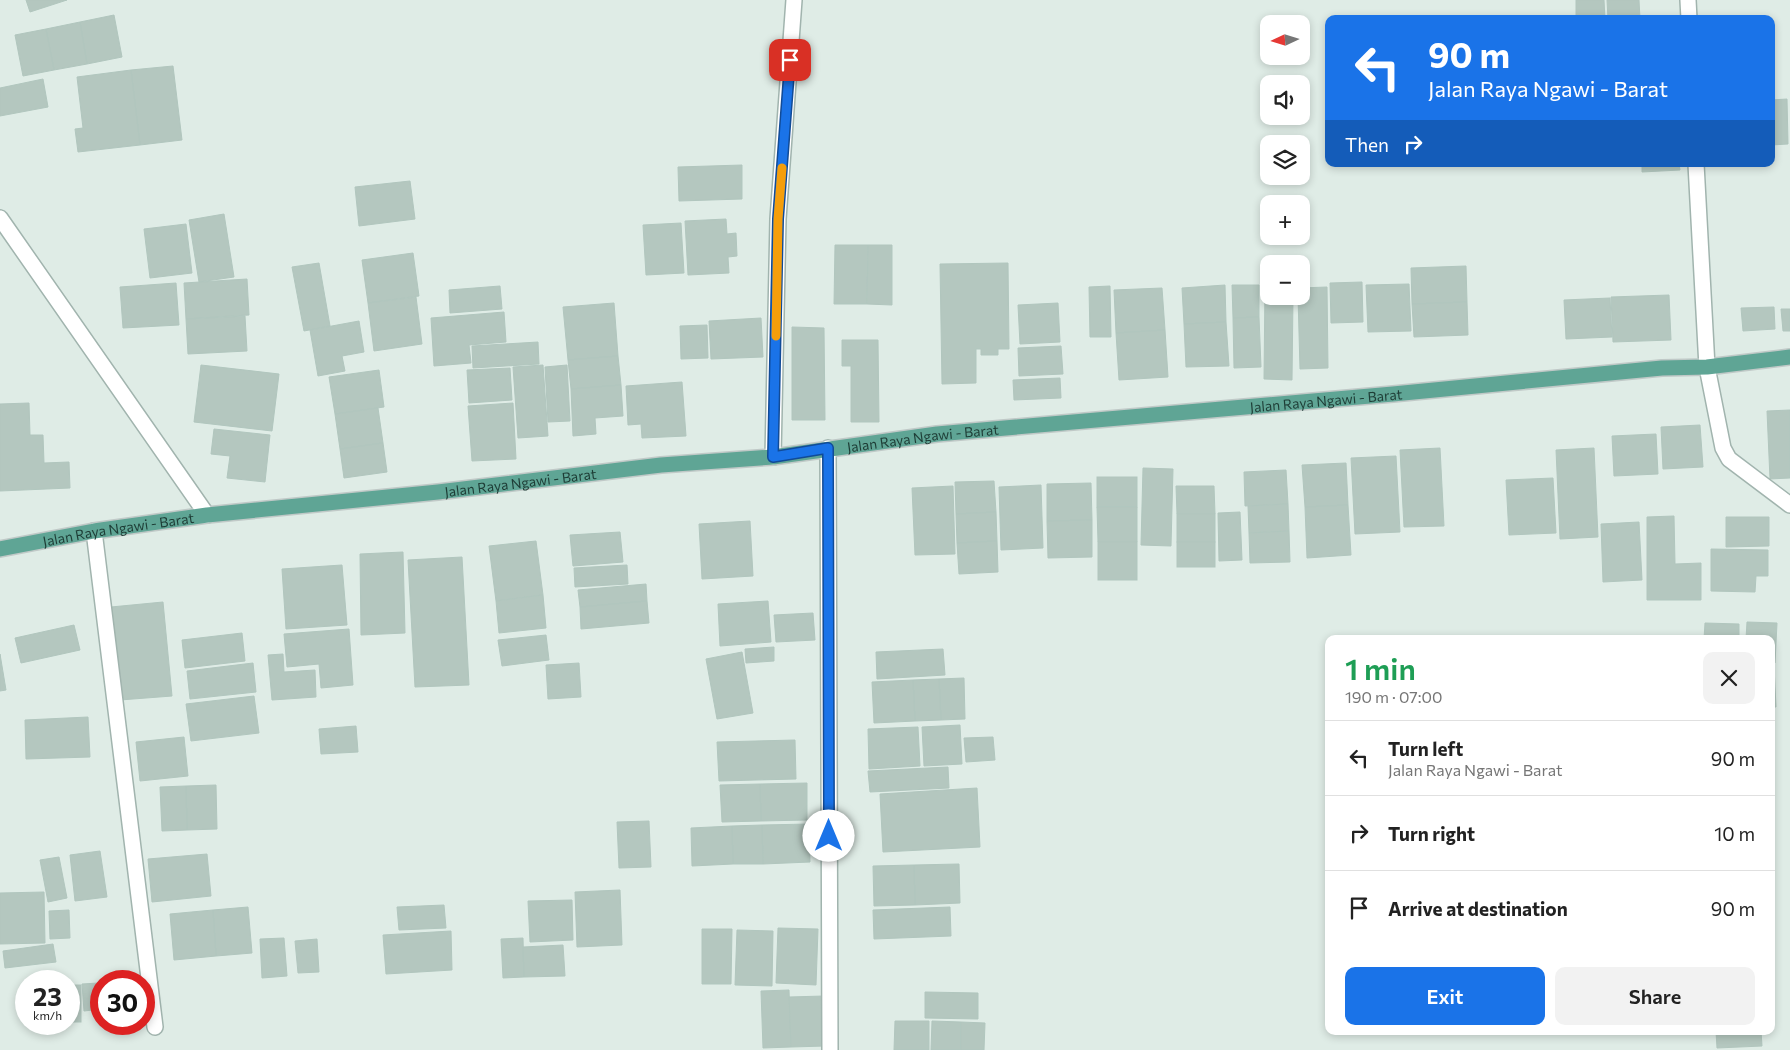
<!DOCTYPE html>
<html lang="en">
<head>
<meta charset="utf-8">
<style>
  :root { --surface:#fff; --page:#f2f2f2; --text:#222; --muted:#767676; --line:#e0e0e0; --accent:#1a73e8 }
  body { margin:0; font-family:Commissioner,sans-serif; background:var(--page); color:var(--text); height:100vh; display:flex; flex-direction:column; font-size:19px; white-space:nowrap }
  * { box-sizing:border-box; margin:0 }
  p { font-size:16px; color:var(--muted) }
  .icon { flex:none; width:28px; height:28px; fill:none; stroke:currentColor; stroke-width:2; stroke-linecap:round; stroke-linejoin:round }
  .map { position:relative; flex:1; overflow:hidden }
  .sheet { position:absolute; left:1325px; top:635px; width:450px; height:400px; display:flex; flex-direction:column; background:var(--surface); border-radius:10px; box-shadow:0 2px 8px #0003 }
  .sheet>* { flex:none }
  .banner { position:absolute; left:1325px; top:15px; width:450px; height:152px; border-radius:10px; box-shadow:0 2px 8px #0003; background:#1a73e8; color:#fff; overflow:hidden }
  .needle { width:32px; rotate:266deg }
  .fabs { position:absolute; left:1260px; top:15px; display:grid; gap:10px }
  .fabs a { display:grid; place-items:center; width:50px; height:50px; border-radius:10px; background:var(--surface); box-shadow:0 2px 8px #0003; font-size:25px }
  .speed { position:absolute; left:15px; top:970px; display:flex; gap:10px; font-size:25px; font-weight:700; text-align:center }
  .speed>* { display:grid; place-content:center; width:65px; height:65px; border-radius:50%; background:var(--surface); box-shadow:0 2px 8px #0003; line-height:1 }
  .speed small { font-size:12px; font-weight:400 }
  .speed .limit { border:8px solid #d22; background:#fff; color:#111 }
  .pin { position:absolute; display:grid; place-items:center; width:42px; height:42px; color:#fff; margin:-21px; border-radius:10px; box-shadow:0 2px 8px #0006 }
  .me { position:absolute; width:55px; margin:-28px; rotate:0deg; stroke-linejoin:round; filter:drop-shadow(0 0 4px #0008) }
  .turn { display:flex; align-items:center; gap:18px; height:105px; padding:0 20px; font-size:22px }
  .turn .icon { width:65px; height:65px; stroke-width:2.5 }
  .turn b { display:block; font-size:35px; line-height:42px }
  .then { display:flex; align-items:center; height:48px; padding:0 20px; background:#0003; gap:10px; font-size:19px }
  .round { display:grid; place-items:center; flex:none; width:52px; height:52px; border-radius:10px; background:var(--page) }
  .headline { display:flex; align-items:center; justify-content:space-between; height:85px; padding:0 20px }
  h1 { font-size:30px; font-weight:600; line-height:38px; color:#1e9e55 }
  .action { display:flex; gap:10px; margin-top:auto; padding:10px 20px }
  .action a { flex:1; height:58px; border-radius:10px; background:var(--accent); color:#fff; font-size:20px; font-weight:600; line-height:58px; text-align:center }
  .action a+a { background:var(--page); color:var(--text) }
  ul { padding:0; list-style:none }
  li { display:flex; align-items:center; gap:15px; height:75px; padding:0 20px; border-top:1px solid var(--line) }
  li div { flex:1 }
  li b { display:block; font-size:19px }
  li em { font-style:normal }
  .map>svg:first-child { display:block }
</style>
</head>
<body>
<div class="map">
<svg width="1790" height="1050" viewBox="0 0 1790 1050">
  <rect width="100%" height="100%" fill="#dfece6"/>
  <!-- building -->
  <g fill="#b4c7bf" stroke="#b1c6be">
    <path d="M 26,0 L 67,0 L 30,12 Z"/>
    <path d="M 1576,0 L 1604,0 L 1605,19 L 1576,19 Z"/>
    <path d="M 1607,0 L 1639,0 L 1640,19 L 1608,19 Z"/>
    <path d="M 114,15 L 122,57 L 87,64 L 80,22 Z"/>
    <path d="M 80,22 L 87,64 L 54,70 L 46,29 Z"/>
    <path d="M 46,29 L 54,70 L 23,76 L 15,35 Z"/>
    <path d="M 173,66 L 182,140 L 140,145 L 131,70 Z"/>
    <path d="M 131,70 L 140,145 L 78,152 L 75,129 L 83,128 L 77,77 Z"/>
    <path d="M 43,79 L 48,107 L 0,116 L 0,88 Z"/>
    <path d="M 1787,99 L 1788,144 L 1771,145 L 1771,100 Z"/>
    <path d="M 1642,164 L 1679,164 L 1680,170 L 1642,172 Z"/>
    <path d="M 742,165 L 742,199 L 679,201 L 678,167 Z"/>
    <path d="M 410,181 L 415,219 L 359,226 L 355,187 Z"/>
    <path d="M 224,214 L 234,277 L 199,282 L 189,220 Z"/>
    <path d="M 726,219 L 727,234 L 736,233 L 737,256 L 728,257 L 729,273 L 688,275 L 685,221 Z"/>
    <path d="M 681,223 L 684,273 L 646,275 L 643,225 Z"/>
    <path d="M 186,224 L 192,273 L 150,278 L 144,229 Z"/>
    <path d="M 835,245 L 868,245 L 867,304 L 834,304 Z"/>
    <path d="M 868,245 L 892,245 L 892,305 L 867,304 Z"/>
    <path d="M 413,253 L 419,296 L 368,303 L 362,260 Z"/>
    <path d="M 319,263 L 330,326 L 304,331 L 292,267 Z"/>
    <path d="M 1008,263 L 1009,349 L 998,349 L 998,355 L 981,355 L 981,349 L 976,349 L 976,383 L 942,384 L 940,264 Z"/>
    <path d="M 1466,266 L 1467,302 L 1412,304 L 1411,268 Z"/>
    <path d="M 247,279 L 249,315 L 186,319 L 184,283 Z"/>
    <path d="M 1362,282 L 1363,322 L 1331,323 L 1330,283 Z"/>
    <path d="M 176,283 L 179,325 L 123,328 L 120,287 Z"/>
    <path d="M 1409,284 L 1411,331 L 1368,332 L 1366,285 Z"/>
    <path d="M 1225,285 L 1226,322 L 1184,324 L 1182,288 Z"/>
    <path d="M 1232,285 L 1259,285 L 1259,317 L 1233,318 Z"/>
    <path d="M 1265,285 L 1269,285 L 1269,296 L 1293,296 L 1292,380 L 1264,379 Z"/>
    <path d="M 500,286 L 502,309 L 450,313 L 449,290 Z"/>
    <path d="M 1110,286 L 1111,337 L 1090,337 L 1089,287 Z"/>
    <path d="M 1327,287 L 1328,368 L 1300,369 L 1298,296 L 1301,296 L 1301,288 Z"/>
    <path d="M 1162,288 L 1165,330 L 1116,333 L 1114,290 Z"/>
    <path d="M 1669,295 L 1671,340 L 1613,342 L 1611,297 Z"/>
    <path d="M 416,297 L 422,344 L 374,351 L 368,303 Z"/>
    <path d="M 1610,298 L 1612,337 L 1566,339 L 1564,300 Z"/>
    <path d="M 1467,302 L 1468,335 L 1414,337 L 1412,304 Z"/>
    <path d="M 614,303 L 618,356 L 568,360 L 563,307 Z"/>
    <path d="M 1058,303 L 1060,342 L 1020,344 L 1018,305 Z"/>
    <path d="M 1774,307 L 1775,329 L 1743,331 L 1741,308 Z"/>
    <path d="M 1781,309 L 1790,309 L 1790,331 L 1783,331 Z"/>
    <path d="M 504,312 L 506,342 L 469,345 L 471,363 L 434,366 L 431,318 Z"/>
    <path d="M 245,316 L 247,351 L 188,354 L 186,319 Z"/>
    <path d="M 1259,317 L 1261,367 L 1234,368 L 1233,318 Z"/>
    <path d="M 761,318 L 763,357 L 711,359 L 709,321 Z"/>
    <path d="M 359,321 L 364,352 L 342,356 L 345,371 L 318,376 L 310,330 Z"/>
    <path d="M 1226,322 L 1229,366 L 1186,367 L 1184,324 Z"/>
    <path d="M 707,325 L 708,358 L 681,359 L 680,326 Z"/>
    <path d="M 792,327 L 824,328 L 825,420 L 792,420 Z"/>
    <path d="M 1165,330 L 1168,377 L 1119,380 L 1116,333 Z"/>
    <path d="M 842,340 L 878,340 L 879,422 L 851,422 L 851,366 L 842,366 Z"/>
    <path d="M 538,342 L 539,364 L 473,368 L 472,346 Z"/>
    <path d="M 1061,346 L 1063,374 L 1019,376 L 1018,348 Z"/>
    <path d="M 618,356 L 621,385 L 571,389 L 568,360 Z"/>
    <path d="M 201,365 L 279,374 L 272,431 L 194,422 Z"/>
    <path d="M 543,365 L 548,436 L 518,438 L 513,367 Z"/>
    <path d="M 567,365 L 570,421 L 548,422 L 545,367 Z"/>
    <path d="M 510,368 L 512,400 L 469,403 L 467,370 Z"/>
    <path d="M 379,370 L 384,407 L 335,414 L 329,377 Z"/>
    <path d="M 1060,378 L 1061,398 L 1014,400 L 1013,380 Z"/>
    <path d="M 682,382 L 686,436 L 642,438 L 641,424 L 628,425 L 626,386 Z"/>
    <path d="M 621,385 L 623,416 L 595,418 L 596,434 L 573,436 L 571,389 Z"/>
    <path d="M 29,403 L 30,435 L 43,435 L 44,463 L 69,462 L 70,488 L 0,491 L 0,404 Z"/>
    <path d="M 513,403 L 516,459 L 472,461 L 468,406 Z"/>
    <path d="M 378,408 L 383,443 L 340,449 L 335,414 Z"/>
    <path d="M 1790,410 L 1790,478 L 1770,479 L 1767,411 Z"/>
    <path d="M 1700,425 L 1703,467 L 1663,469 L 1661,427 Z"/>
    <path d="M 214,429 L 270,435 L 265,482 L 227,478 L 230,456 L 211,454 Z"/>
    <path d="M 1656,434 L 1658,474 L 1614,476 L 1612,436 Z"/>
    <path d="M 383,443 L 387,472 L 344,478 L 340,449 Z"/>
    <path d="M 1440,448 L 1444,526 L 1404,527 L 1400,450 Z"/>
    <path d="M 1594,448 L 1598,537 L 1560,539 L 1556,450 Z"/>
    <path d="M 1396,456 L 1400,532 L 1355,534 L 1351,458 Z"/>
    <path d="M 1346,463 L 1348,505 L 1305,507 L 1302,465 Z"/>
    <path d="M 1143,468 L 1173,469 L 1171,546 L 1141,545 Z"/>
    <path d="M 1286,470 L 1288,504 L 1245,506 L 1244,472 Z"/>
    <rect x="1097" y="477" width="40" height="30"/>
    <path d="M 1553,478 L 1556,533 L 1509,535 L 1506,480 Z"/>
    <path d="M 994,481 L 996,512 L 956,514 L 955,482 Z"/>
    <path d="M 1091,483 L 1092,520 L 1047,521 L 1047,484 Z"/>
    <path d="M 1041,485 L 1043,548 L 1001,550 L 999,487 Z"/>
    <path d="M 953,486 L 955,554 L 915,555 L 912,488 Z"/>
    <path d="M 1176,486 L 1214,486 L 1215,514 L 1177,514 Z"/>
    <path d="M 1288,504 L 1289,531 L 1249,533 L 1248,506 Z"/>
    <path d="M 1348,505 L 1351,555 L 1307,558 L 1305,507 Z"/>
    <path d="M 1097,507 L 1137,507 L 1137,542 L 1098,542 Z"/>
    <path d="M 996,512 L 997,541 L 957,543 L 956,514 Z"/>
    <path d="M 1240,512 L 1242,560 L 1219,561 L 1218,513 Z"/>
    <rect x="1177" y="514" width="38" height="28"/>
    <path d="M 1674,516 L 1675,564 L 1701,563 L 1701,600 L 1647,600 L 1647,517 Z"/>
    <path d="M 1726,517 L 1769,517 L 1769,546 L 1726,547 Z"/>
    <path d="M 1092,520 L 1092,557 L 1048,558 L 1047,521 Z"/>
    <path d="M 750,521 L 753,576 L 702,579 L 699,524 Z"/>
    <path d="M 1639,522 L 1642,580 L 1603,582 L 1601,524 Z"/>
    <path d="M 1289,531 L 1290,562 L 1250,563 L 1249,533 Z"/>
    <path d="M 620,532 L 623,562 L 573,566 L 570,535 Z"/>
    <path d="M 536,541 L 543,595 L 496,601 L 489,546 Z"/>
    <path d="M 997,541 L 998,572 L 959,574 L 957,543 Z"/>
    <rect x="1098" y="542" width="39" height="38"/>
    <rect x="1177" y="542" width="38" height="25"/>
    <path d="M 1711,549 L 1768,550 L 1768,576 L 1756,576 L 1755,592 L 1711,591 Z"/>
    <path d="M 403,552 L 405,633 L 361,635 L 360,554 Z"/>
    <path d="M 462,557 L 469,685 L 415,687 L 408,560 Z"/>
    <path d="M 342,565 L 347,625 L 286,629 L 282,569 Z"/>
    <path d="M 627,565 L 628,584 L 575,587 L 574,568 Z"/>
    <path d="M 646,584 L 647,601 L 580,607 L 578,590 Z"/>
    <path d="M 543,595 L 546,628 L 499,633 L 496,601 Z"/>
    <path d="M 647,601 L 649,623 L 581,629 L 580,607 Z"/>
    <path d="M 768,601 L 771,642 L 720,646 L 718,604 Z"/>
    <path d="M 163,602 L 172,696 L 120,700 L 111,607 Z"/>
    <path d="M 813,613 L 815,640 L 776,642 L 774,615 Z"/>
    <path d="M 1747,622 L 1777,623 L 1775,663 L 1771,663 L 1771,639 L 1746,639 Z"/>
    <path d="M 1705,623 L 1739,624 L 1739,639 L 1704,639 Z"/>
    <path d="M 74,625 L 80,650 L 21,663 L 15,638 Z"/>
    <path d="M 349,629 L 353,685 L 321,688 L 319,664 L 287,667 L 284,634 Z"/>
    <path d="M 242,633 L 245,661 L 185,668 L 182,640 Z"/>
    <path d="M 546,635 L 549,660 L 502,666 L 498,640 Z"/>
    <path d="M 774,647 L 774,661 L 746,663 L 745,649 Z"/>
    <path d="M 943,649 L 945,675 L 877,679 L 876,652 Z"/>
    <path d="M 742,652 L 753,713 L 717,719 L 706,659 Z"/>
    <path d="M 0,654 L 6,690 L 0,691 Z"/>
    <path d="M 283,654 L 284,672 L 315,670 L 316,697 L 272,700 L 268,655 Z"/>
    <path d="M 253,663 L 256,692 L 190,699 L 187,671 Z"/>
    <path d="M 579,663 L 581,697 L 548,699 L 546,665 Z"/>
    <path d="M 1771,666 L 1774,666 L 1776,707 L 1771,707 Z"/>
    <path d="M 964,678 L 965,719 L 941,720 L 939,679 Z"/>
    <path d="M 939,679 L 941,720 L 915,721 L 913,680 Z"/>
    <path d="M 913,680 L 915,721 L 874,723 L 872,682 Z"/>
    <path d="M 254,696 L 259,733 L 191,741 L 186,704 Z"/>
    <path d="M 88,717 L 90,757 L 26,759 L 25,720 Z"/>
    <path d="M 960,725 L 962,764 L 924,766 L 922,727 Z"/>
    <path d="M 356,726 L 358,752 L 321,754 L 319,729 Z"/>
    <path d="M 918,727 L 920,766 L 869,769 L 868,729 Z"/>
    <path d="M 184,737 L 188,776 L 140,781 L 136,742 Z"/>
    <path d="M 993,737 L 995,760 L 966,762 L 964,738 Z"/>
    <path d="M 795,740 L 796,779 L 719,781 L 717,742 Z"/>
    <path d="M 948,767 L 949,788 L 870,792 L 868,771 Z"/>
    <path d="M 807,783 L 807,820 L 761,821 L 760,784 Z"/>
    <path d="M 760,784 L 761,821 L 722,822 L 720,785 Z"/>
    <path d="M 216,785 L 217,829 L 187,830 L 186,786 Z"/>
    <path d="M 186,786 L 187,830 L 162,831 L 160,787 Z"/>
    <path d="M 977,788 L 980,847 L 883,852 L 880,794 Z"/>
    <path d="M 649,821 L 651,867 L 619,868 L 617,822 Z"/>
    <path d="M 809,824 L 810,862 L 763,864 L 762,825 Z"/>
    <path d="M 762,825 L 763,864 L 733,864 L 732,826 Z"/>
    <path d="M 732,826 L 733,864 L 692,866 L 691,828 Z"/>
    <path d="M 100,851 L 107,897 L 75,901 L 70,855 Z"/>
    <path d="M 207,854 L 211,896 L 152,902 L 148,859 Z"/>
    <path d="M 59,857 L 67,898 L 48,902 L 40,860 Z"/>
    <path d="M 959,864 L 960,903 L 915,905 L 914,865 Z"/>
    <path d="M 914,865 L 915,905 L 874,906 L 873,866 Z"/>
    <path d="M 620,890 L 622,945 L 577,947 L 575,892 Z"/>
    <path d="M 44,892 L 45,943 L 0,944 L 0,893 Z"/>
    <path d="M 572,900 L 573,940 L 530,942 L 528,901 Z"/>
    <path d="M 444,905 L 446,928 L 399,930 L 397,907 Z"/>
    <path d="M 248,907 L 252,953 L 216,956 L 213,910 Z"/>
    <path d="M 950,907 L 951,936 L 874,939 L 873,910 Z"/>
    <path d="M 69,910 L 70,938 L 50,939 L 49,911 Z"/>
    <path d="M 213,910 L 216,956 L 174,960 L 170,914 Z"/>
    <path d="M 778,928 L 818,929 L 816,985 L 776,983 Z"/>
    <path d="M 702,929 L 732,929 L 731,984 L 702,984 Z"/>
    <path d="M 737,930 L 773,931 L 772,986 L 735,985 Z"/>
    <path d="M 451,931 L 452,970 L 386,974 L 383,935 Z"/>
    <path d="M 284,938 L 287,976 L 262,978 L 260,939 Z"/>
    <path d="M 523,938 L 524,977 L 503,978 L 501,939 Z"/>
    <path d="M 317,939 L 319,972 L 298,973 L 295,941 Z"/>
    <path d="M 53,944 L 56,962 L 5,968 L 3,951 Z"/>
    <path d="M 563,945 L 565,976 L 524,977 L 523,947 Z"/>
    <path d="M 98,983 L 101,1009 L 84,1011 L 82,984 Z"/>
    <rect x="69" y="985" width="12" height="37"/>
    <path d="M 789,990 L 791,1047 L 763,1048 L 761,991 Z"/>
    <path d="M 925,992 L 978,993 L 978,1019 L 925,1018 Z"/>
    <path d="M 824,996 L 825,1046 L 791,1047 L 789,997 Z"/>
    <path d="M 895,1021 L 929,1021 L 929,1050 L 894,1050 Z"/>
    <path d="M 932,1021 L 961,1022 L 961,1050 L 931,1050 Z"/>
    <path d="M 961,1022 L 985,1023 L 984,1050 L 961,1050 Z"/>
    <path d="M 1716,1031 L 1761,1031 L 1762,1046 L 1717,1048 Z"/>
  </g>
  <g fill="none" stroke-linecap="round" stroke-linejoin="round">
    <!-- minor casing -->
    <g stroke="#a1b4ae" stroke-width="18">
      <g id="minor">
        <path d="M 1688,0 L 1689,19"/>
        <path d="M 1696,164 L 1707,367 L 1723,448 L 1729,459 L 1790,505"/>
        <path d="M 0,218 L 207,515"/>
        <path d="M 828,448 L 830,1050"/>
        <path d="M 773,457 L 778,219 L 794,0"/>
        <path d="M 94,531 L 155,1027"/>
      </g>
    </g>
    <!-- major casing -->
    <g stroke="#c0c9c7" stroke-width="18">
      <g id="major">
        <path id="s1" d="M 0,549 L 94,531 L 207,515 L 438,492 L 661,465 L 773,457 L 937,434 L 1393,394 L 1662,368 L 1707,367 L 1790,357"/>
      </g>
    </g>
    <!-- minor -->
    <use href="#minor" stroke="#fff" stroke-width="15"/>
    <!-- major -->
    <use href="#major" stroke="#5fa595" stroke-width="15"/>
  </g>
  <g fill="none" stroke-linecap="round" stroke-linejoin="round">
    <!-- route casing -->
    <g stroke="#114b97" stroke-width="12">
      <path id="route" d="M 790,60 L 778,219 L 773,457 L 828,448 L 829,836"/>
    </g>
    <!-- route -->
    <use href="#route" stroke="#1a73e8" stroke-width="9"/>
    <!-- slow -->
    <path stroke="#f59e0b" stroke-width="9" d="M 776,336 L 778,219 L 782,168"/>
  </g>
  <g text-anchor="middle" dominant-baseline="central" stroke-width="4.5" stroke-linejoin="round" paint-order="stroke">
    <!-- street labels -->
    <g font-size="14" fill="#1e3d36" stroke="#eff8f4">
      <text stroke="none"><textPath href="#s1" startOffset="1335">Jalan Raya Ngawi - Barat</textPath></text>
      <text stroke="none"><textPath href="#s1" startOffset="930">Jalan Raya Ngawi - Barat</textPath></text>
      <text stroke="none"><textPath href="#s1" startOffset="525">Jalan Raya Ngawi - Barat</textPath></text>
      <text stroke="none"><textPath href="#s1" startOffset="120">Jalan Raya Ngawi - Barat</textPath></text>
    </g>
  </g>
</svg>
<div class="fabs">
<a><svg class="needle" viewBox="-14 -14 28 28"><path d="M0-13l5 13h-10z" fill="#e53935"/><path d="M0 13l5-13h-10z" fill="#767676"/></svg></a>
<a><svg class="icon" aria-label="sound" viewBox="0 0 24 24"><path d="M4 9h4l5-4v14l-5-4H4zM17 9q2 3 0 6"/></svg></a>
<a><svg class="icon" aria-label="layers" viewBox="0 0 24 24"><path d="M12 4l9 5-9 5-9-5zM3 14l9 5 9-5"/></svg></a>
<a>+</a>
<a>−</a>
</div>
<div class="speed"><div>23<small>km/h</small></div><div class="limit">30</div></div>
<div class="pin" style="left:790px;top:60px;background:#d93025"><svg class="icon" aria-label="arrive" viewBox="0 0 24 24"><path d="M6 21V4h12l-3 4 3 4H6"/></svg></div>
<svg class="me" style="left:829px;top:836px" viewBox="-20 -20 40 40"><circle r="19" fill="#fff"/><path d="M0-13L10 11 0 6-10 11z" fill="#1a73e8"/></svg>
<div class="banner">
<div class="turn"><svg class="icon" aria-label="left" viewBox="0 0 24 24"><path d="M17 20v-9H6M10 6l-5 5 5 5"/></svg><div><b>90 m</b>Jalan Raya Ngawi - Barat</div></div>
<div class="then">Then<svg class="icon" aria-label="right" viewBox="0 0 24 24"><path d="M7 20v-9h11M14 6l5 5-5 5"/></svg></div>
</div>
<section class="sheet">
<div class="headline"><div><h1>1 min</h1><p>190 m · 07:00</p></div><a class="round"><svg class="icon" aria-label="close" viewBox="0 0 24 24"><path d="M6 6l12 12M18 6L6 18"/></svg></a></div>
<ul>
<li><svg class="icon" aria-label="left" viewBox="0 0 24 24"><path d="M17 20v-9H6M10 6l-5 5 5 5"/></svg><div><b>Turn left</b><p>Jalan Raya Ngawi - Barat</p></div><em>90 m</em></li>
<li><svg class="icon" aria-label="right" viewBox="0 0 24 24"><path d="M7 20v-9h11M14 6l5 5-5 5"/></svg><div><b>Turn right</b></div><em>10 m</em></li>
<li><svg class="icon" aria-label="arrive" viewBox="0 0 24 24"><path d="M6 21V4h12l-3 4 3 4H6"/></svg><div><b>Arrive at destination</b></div><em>90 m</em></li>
</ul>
<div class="action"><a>Exit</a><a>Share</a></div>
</section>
</div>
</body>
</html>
